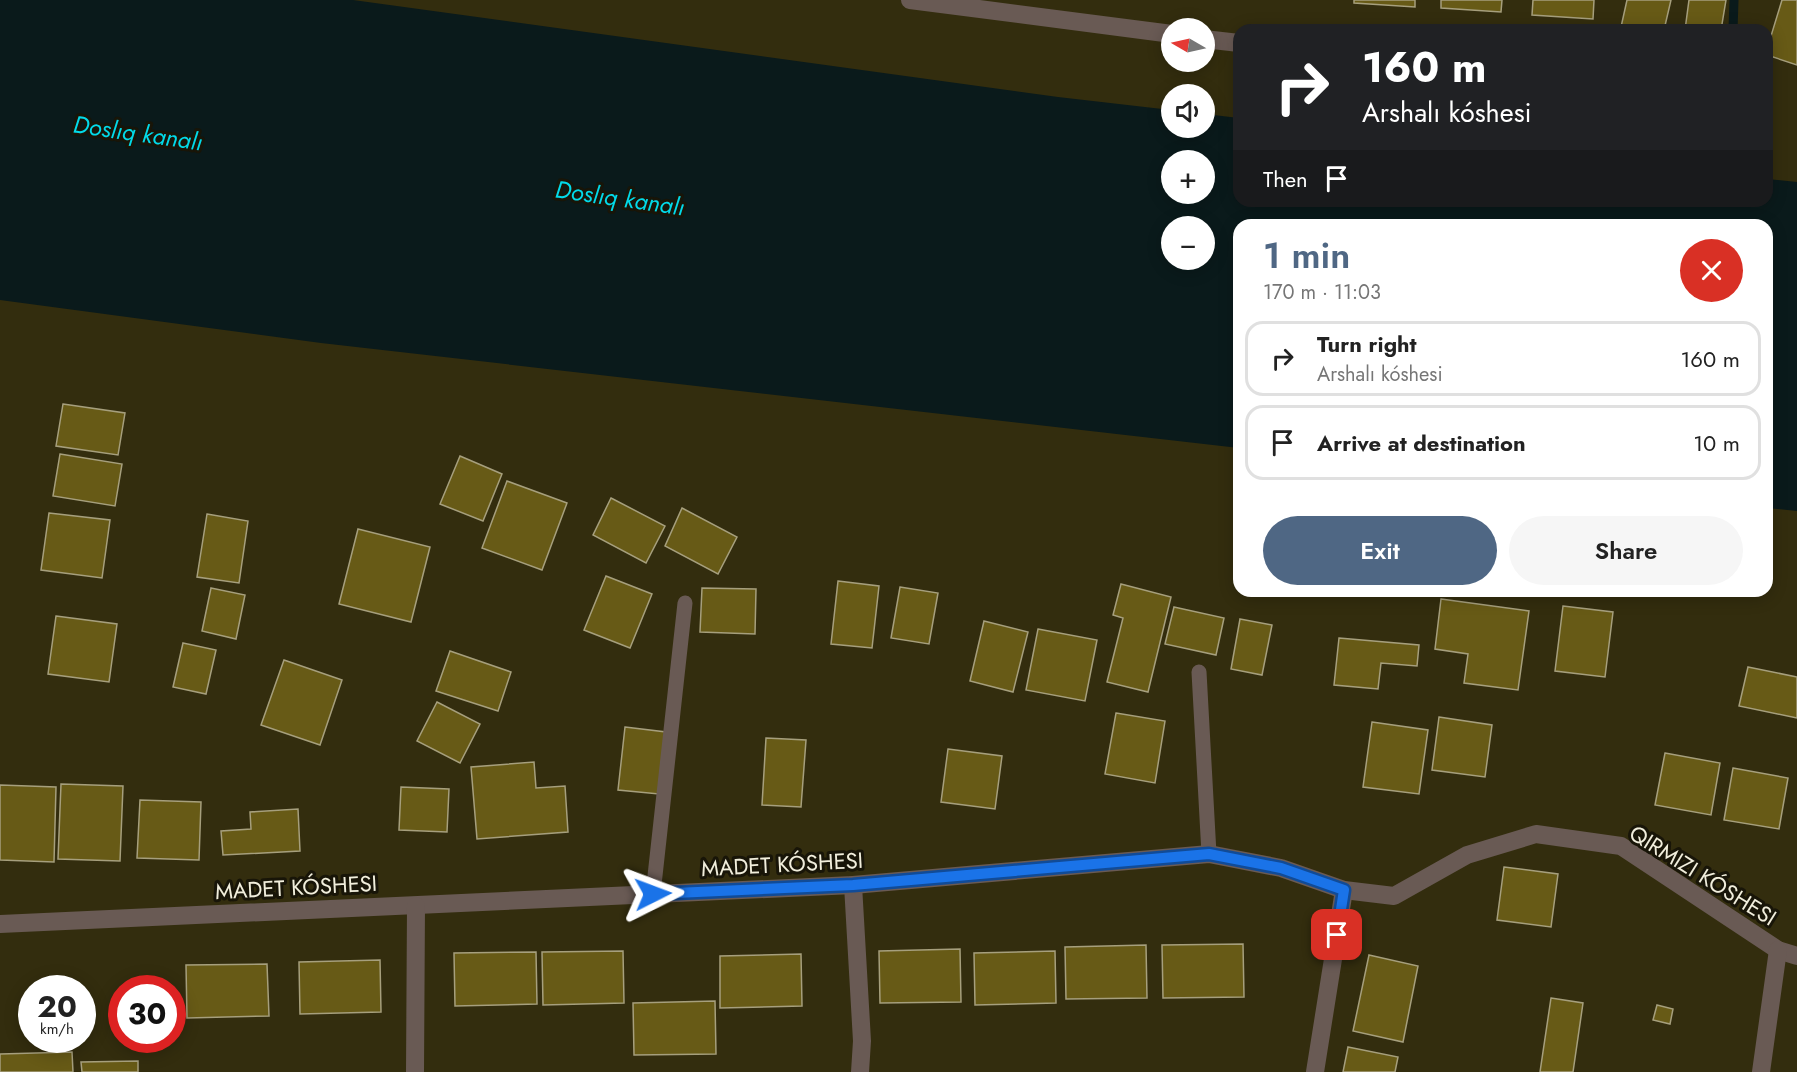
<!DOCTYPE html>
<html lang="en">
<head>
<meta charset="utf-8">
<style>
  :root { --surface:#fff; --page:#f6f6f6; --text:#222; --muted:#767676; --line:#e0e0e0; --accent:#4f6784 }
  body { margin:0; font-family:Jost,sans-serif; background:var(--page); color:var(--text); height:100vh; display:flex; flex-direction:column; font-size:22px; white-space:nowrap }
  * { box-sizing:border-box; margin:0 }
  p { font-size:20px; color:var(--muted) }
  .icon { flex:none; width:33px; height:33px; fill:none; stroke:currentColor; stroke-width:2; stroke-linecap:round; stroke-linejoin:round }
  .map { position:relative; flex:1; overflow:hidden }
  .side { position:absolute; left:1233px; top:219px; width:540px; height:378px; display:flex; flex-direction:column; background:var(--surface); border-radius:18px; box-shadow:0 3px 15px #0003 }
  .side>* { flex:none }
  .banner { position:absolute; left:1233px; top:24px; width:540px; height:183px; border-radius:18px; box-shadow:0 3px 15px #0003; background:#202124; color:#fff; overflow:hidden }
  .needle { width:39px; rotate:279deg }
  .fabs { position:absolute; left:1161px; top:18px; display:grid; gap:12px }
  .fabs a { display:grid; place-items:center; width:54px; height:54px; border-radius:50%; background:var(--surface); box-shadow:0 3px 15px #0003; font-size:30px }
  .speed { position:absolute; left:18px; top:975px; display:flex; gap:12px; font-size:30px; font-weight:700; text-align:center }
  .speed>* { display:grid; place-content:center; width:78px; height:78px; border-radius:50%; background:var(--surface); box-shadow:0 3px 15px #0003; line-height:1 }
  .speed small { font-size:15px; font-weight:400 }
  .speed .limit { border:9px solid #d22; background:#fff; color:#111 }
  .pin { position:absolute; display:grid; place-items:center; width:51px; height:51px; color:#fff; margin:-26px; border-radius:12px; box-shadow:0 3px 9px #0006 }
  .me { position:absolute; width:66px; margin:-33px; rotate:87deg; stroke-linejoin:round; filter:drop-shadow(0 0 4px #0008) }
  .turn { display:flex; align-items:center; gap:21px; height:126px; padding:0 30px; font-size:27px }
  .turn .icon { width:78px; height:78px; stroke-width:2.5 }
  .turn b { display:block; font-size:42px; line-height:51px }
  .then { display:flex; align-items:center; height:57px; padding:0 30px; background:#0003; gap:12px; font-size:22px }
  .round { display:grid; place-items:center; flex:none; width:63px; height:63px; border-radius:32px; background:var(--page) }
  .head { display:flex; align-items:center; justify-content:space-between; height:102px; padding:0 30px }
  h1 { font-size:36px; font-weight:600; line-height:45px; color:var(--accent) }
  .button { display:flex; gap:12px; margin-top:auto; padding:12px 30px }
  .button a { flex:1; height:69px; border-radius:36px; background:var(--accent); color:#fff; font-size:24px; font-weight:600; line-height:69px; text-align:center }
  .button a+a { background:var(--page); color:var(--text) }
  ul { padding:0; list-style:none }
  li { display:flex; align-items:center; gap:18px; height:75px; margin:0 12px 9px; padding:0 18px; border:3px solid var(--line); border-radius:18px }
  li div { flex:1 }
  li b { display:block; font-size:22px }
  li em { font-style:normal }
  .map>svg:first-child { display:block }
</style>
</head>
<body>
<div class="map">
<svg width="1797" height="1072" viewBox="0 0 1797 1072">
  <rect width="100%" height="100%" fill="#332d0e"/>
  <!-- water -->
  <path fill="#0a1a1b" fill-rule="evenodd" d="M 0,0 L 353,0 L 1058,97 L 1171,110 L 1172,128 L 1204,128 L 1205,114 L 1239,118 L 1239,201 L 1767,201 L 1767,179 L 1797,182 L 1797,511 L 1767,508 L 1767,225 L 1239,225 L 1239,448 L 321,343 L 0,300 ZM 1172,160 L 1204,160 L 1204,194 L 1172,194 ZM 1172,226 L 1204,226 L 1204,260 L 1172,260 Z"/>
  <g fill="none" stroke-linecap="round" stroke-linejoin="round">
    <!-- stream -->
    <path stroke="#0a1a1b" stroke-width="9" d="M 1733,30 L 1734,0"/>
  </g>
  <!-- building -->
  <g fill="#675a16" stroke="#a69f7d" stroke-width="1.5">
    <path d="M 1354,0 L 1415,0 L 1415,7 L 1354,3 Z"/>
    <path d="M 1441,0 L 1502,0 L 1501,12 L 1441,8 Z"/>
    <path d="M 1533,0 L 1594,0 L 1593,19 L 1532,15 Z"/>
    <path d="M 1627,0 L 1671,0 L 1664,30 L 1634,30 L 1621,27 Z"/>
    <path d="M 1689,0 L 1726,0 L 1721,30 L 1685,30 Z"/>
    <path d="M 1782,0 L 1797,0 L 1797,65 L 1767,55 L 1767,49 Z"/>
    <path d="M 63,404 L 125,413 L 118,455 L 56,446 Z"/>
    <path d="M 60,454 L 122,464 L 115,506 L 53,496 Z"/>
    <path d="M 460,456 L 502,474 L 483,521 L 440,504 Z"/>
    <path d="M 507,481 L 567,503 L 542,570 L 482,548 Z"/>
    <path d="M 611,498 L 665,526 L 646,563 L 593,535 Z"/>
    <path d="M 682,508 L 737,537 L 718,574 L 665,546 Z"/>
    <path d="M 49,513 L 110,520 L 102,578 L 41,570 Z"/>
    <path d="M 207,514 L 248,521 L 239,583 L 197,577 Z"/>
    <path d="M 358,529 L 430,547 L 411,622 L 339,604 Z"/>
    <path d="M 606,576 L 652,594 L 630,648 L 584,630 Z"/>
    <path d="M 838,581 L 879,586 L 872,648 L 831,644 Z"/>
    <path d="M 1121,584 L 1171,597 L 1148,692 L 1107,682 L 1123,618 L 1113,615 Z"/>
    <path d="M 900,587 L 938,593 L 929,644 L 891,638 Z"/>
    <path d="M 211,588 L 245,595 L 236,639 L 202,631 Z"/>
    <path d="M 702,588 L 756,589 L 755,634 L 700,632 Z"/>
    <path d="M 1441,599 L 1529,611 L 1518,690 L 1464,683 L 1468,654 L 1435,649 Z"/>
    <path d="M 1563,606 L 1613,612 L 1605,677 L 1555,671 Z"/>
    <path d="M 1174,607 L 1224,618 L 1216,655 L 1165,644 Z"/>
    <path d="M 56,616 L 117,624 L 109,682 L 48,674 Z"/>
    <path d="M 1240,619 L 1272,625 L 1262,675 L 1231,669 Z"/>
    <path d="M 984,621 L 1028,632 L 1013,692 L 970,681 Z"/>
    <path d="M 1038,629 L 1097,640 L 1085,701 L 1026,690 Z"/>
    <path d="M 1339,638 L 1419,645 L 1417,666 L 1381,663 L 1378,689 L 1334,685 Z"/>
    <path d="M 183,643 L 216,650 L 206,694 L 173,687 Z"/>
    <path d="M 450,651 L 511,672 L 498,711 L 436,691 Z"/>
    <path d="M 284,660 L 342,680 L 320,745 L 261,725 Z"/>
    <path d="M 1748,667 L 1797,677 L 1797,718 L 1739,706 Z"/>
    <path d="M 437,702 L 480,724 L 460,763 L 417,741 Z"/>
    <path d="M 1116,713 L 1165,721 L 1155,783 L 1105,774 Z"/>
    <path d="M 1439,717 L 1492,725 L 1485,777 L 1432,770 Z"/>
    <path d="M 1372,722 L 1428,730 L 1419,794 L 1363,787 Z"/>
    <path d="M 625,727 L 666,732 L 659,794 L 618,790 Z"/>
    <path d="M 766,738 L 806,740 L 801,807 L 762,805 Z"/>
    <path d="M 948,749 L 1002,756 L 995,809 L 941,802 Z"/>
    <path d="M 1665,753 L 1720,763 L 1711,815 L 1655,805 Z"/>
    <path d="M 534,762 L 536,788 L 565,786 L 568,832 L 477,839 L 471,767 Z"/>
    <path d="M 1733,768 L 1788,778 L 1779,829 L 1724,820 Z"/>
    <path d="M 61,784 L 123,786 L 120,861 L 58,859 Z"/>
    <path d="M 0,785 L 56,787 L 54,862 L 0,860 Z"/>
    <path d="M 401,787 L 449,789 L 447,832 L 399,830 Z"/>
    <path d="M 140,800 L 201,802 L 199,860 L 137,858 Z"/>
    <path d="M 298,809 L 300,851 L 223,855 L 221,831 L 251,829 L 250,812 Z"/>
    <path d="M 1504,867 L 1558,874 L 1551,927 L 1497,920 Z"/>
    <path d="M 1243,944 L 1244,997 L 1163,998 L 1162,945 Z"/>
    <path d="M 1146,945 L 1147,998 L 1066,999 L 1065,947 Z"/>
    <path d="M 960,949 L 961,1002 L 880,1003 L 879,951 Z"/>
    <path d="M 623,951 L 624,1003 L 543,1005 L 542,952 Z"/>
    <path d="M 1055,951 L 1056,1003 L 975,1005 L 974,953 Z"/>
    <path d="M 536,952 L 537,1004 L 455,1006 L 454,953 Z"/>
    <path d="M 801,954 L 802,1006 L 720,1008 L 720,956 Z"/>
    <path d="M 1369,955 L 1418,966 L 1403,1042 L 1353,1031 Z"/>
    <path d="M 380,960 L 381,1012 L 300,1014 L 299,962 Z"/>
    <path d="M 267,964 L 269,1016 L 187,1018 L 186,965 Z"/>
    <path d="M 1551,998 L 1583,1003 L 1573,1072 L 1540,1072 Z"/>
    <path d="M 715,1001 L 716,1054 L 634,1055 L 633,1003 Z"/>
    <path d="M 1657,1005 L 1673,1009 L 1670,1024 L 1653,1020 Z"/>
    <path d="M 1348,1047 L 1398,1057 L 1395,1072 L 1343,1072 Z"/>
    <path d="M 72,1052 L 73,1072 L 0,1072 L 0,1054 Z"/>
    <path d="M 138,1061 L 138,1072 L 82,1072 L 81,1062 Z"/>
  </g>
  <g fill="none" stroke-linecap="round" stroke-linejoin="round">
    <!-- lane -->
    <g stroke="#695a54" stroke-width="15">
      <path d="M 1199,672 L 1209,854"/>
      <path d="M 653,894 L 685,603"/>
    </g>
    <!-- street -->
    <g stroke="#695a54" stroke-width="18">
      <path d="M 910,0 L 1172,34"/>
      <path d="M 1204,39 L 1239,43"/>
      <path d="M 853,885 L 862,1041 L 860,1072"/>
      <path d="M 0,924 L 853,885 L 1209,854 L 1281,868 L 1344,890 L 1394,896 L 1467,855 L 1536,834 L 1621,846 L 1778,950 L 1797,956"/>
      <path d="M 415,1072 L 416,906"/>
      <path d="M 1315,1072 L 1344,890"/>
      <path d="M 1761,1072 L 1778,950"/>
    </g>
  </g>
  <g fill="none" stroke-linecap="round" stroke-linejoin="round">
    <!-- route casing -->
    <g stroke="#114b97" stroke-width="15">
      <path id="route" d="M 653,894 L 853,885 L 1209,854 L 1281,868 L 1344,890 L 1337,935"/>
    </g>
    <!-- route -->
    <use href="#route" stroke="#1a73e8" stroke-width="10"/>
  </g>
  <g text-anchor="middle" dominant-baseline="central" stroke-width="6" stroke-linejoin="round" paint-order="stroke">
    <!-- street labels -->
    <g font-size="22" fill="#f1eedc" stroke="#181508">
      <text transform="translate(782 864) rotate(-3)">MADET KÓSHESI</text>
      <text transform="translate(1703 875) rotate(32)">QIRMIZI KÓSHESI</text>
      <text transform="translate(296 887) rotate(-3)">MADET KÓSHESI</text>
    </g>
    <!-- water labels -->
    <g font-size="24" font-style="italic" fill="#02dae9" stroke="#181508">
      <text transform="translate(138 133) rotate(8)">Doslıq kanalı</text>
      <text transform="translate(620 198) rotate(8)">Doslıq kanalı</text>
    </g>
  </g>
</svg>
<div class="fabs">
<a><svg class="needle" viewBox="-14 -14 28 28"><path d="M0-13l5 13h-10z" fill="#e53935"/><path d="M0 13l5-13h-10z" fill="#767676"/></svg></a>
<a><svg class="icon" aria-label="sound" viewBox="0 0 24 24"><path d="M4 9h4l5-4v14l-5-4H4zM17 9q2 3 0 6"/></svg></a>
<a>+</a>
<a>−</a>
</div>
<div class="speed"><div>20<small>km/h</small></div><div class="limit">30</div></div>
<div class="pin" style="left:1337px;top:935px;background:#d93025"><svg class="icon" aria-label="arrive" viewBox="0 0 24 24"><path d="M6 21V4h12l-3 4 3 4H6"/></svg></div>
<svg class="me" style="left:653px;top:894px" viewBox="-20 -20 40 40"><path d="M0-17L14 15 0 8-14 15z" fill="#1a73e8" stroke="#fff" stroke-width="4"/></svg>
<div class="banner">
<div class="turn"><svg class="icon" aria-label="right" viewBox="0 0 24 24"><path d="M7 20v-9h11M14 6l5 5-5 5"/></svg><div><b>160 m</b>Arshalı kóshesi</div></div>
<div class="then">Then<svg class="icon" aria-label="arrive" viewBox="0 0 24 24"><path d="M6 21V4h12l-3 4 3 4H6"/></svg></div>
</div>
<section class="side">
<div class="head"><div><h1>1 min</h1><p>170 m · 11:03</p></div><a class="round" style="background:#d93025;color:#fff"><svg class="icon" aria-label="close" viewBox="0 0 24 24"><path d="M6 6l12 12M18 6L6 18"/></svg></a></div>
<ul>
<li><svg class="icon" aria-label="right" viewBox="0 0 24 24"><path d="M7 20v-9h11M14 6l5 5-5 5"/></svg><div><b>Turn right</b><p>Arshalı kóshesi</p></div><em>160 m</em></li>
<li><svg class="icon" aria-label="arrive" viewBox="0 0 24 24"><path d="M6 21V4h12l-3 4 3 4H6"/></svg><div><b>Arrive at destination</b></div><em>10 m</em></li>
</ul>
<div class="button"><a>Exit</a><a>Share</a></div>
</section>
</div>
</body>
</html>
